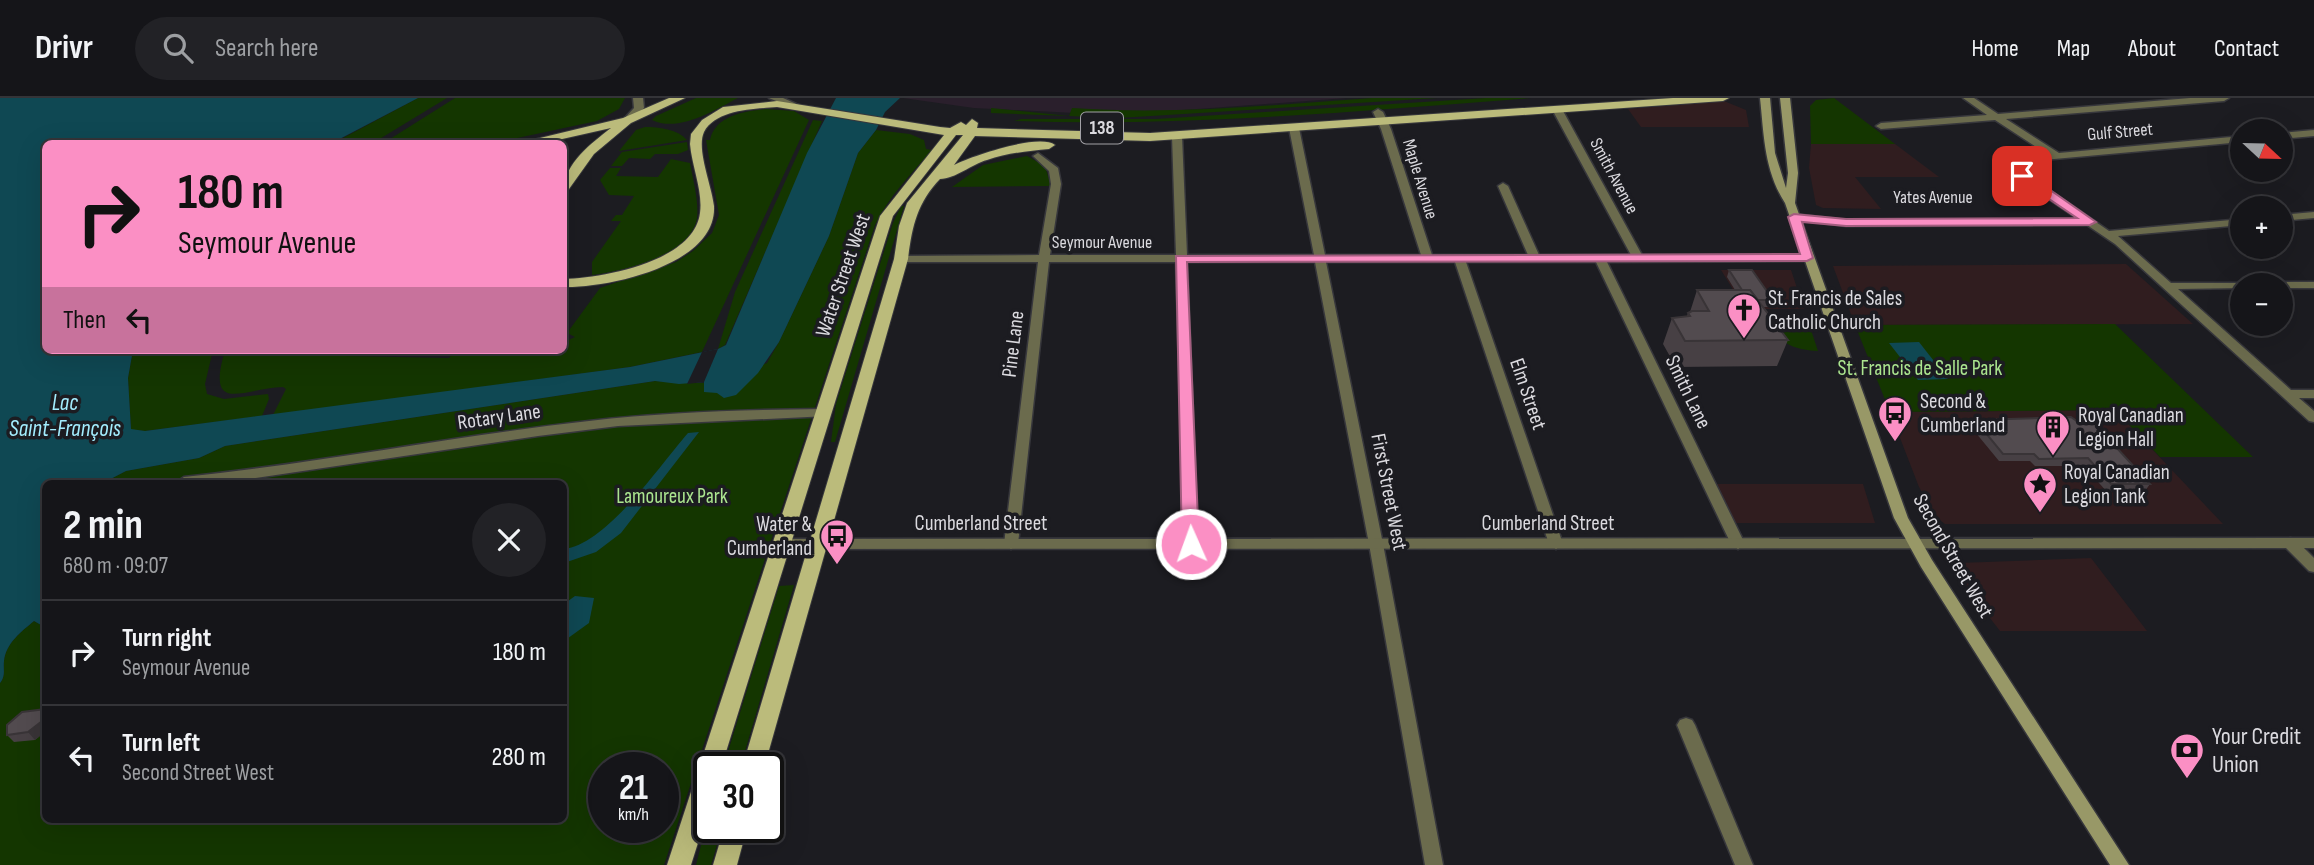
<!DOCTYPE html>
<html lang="en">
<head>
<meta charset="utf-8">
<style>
  :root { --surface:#151519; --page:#222226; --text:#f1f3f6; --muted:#9d9fa2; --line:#343438 }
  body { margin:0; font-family:"Sofia Sans Condensed",sans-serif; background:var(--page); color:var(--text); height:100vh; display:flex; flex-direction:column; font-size:26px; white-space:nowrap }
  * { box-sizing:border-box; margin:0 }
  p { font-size:23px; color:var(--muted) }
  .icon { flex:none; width:38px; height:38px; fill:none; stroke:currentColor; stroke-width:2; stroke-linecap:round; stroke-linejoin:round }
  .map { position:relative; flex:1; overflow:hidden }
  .side { position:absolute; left:42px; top:382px; width:525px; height:343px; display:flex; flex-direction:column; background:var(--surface); border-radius:10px; box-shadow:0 7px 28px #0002,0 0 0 2px var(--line) }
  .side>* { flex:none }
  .top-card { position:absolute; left:42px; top:42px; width:525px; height:214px; border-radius:10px; box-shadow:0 7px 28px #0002,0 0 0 2px var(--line); background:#fb8fc4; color:#111; overflow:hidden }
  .needle { width:46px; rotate:112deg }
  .fabs { position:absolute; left:2230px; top:21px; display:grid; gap:14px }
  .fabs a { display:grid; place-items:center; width:63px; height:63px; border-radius:50%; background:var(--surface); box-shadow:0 7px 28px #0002,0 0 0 2px var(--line); font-size:35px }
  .speed { position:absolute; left:588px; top:654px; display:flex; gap:14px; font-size:35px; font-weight:700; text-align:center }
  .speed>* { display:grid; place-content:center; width:91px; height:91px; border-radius:50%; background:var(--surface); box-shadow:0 7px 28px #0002,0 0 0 2px var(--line); line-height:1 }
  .speed small { font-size:18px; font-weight:400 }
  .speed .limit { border:4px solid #111; border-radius:10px; background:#fff; color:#111 }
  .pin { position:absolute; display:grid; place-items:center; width:60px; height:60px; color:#fff; margin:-30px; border-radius:14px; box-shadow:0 4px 10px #0006 }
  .me { position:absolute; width:77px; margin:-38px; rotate:358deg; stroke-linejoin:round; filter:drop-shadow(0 0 5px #0008) }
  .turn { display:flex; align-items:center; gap:24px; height:147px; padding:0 21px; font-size:32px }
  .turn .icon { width:91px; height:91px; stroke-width:2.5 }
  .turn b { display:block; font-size:49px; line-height:60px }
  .then { display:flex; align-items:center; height:66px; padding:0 21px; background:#0003; gap:14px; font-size:26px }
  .round { display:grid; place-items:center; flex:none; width:74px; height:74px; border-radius:37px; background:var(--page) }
  .summary { display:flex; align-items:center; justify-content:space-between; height:119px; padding:0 21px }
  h1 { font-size:42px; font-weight:700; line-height:52px }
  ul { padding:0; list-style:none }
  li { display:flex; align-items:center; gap:21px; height:105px; padding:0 21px; border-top:2px solid var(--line) }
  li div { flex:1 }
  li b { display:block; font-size:26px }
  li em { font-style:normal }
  header { display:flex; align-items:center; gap:42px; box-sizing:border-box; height:98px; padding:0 35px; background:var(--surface); border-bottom:2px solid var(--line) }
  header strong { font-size:33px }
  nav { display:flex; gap:38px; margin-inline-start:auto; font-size:24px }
  .search { width:490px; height:63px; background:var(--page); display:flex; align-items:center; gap:18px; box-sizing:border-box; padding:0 24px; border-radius:38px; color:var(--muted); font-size:26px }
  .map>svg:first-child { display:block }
</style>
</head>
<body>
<header>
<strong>Drivr</strong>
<div class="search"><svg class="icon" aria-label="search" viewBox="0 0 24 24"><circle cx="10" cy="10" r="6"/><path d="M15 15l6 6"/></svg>Search here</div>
<nav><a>Home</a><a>Map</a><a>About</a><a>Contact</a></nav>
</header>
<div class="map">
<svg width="2314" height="767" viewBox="0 0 2314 767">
  <rect width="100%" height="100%" fill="#1c1c21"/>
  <!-- commercial -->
  <g fill="#301d1f">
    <path d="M 1724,3 L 1746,12 L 1749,29 L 1641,29 L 1628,11 Z"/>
    <path d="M 1811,46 L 1895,46 L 1939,79 L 1855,79 L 1881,111 L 1823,110 L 1816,107 L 1809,70 Z"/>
    <path d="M 2126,166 L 2193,226 L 1855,227 L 1833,168 Z"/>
    <path d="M 1721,172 L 1791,172 L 1804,211 L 1745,211 Z"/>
    <path d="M 2115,312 L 2223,426 L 1945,426 L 1936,419 L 1919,389 L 1890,314 Z"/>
    <path d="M 1704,386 L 1863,386 L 1875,425 L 1723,425 Z"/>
    <path d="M 2091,460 L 2147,533 L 2000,533 L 1956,476 L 1959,465 Z"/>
  </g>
  <!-- industrial -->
  <path fill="#2a1f2c" d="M 903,0 L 1347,0 L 1115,17 L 974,10 Z"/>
  <!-- green -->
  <g fill="#143600" fill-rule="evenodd">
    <path d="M 418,0 L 447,0 L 373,45 L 332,46 Z"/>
    <path d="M 455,0 L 625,0 L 619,11 L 597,23 L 494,45 L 382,46 Z"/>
    <path d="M 696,0 L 738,0 C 715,12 678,35 652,22 L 656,18 Z"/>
    <path d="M 1372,0 L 1437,0 L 1119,20 L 991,15 L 991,10 L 1069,18 L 1072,10 C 1173,17 1272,7 1372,0 Z"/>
    <path d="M 1486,0 L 1531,0 C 1359,13 1186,29 1014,23 L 1021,21 L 1156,21 Z"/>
    <path d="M 1834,0 L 1895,46 L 1811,46 L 1810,8 L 1816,2 Z"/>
    <path d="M 766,11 L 794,13 L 809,22 L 702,254 L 630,269 L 273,317 L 286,291 L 283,289 C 241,291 206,317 225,252 L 343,252 L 346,258 L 449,260 L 452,256 L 506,257 L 537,252 L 564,252 L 564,244 L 575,239 L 567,235 L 600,190 L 676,164 L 693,153 L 712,135 L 719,117 L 706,42 L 710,42 C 715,17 746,13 766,11 Z"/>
    <path d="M 813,22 L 822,23 L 725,247 L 718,251 L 735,194 Z"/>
    <path d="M 645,29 C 659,29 677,31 687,42 L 619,53 L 636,32 Z"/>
    <path d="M 876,32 L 910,36 L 924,42 L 926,51 L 932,52 C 911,76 889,98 875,127 L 664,767 L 0,767 L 0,585 C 6,577 3,572 4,563 C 6,545 21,534 34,523 L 41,527 L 46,533 L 46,721 L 564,721 L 564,385 L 103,385 L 126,373 L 199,360 L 225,348 L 655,283 L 706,285 L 767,265 L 779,244 L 829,138 L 858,55 ZM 604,670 L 663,670 L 663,730 L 604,730 Z"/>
    <path d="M 687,44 L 688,52 L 678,56 L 655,56 L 650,61 L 629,60 L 622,68 L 611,68 L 622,54 Z"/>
    <path d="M 1027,58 L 1045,68 L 1051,88 L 952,89 L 983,67 Z"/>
    <path d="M 671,61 L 690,65 C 693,82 699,103 697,120 C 691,158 623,173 592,177 L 592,164 L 621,123 L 611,123 L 616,117 L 622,117 L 634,98 L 609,97 L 600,82 L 610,70 L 621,70 L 616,78 L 658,79 Z"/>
    <path d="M 901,108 L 904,108 L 835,344 L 831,344 L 836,306 L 893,125 Z"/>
    <path d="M 1766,220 L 1807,220 L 1818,253 C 1788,251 1780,244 1766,220 Z"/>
    <path d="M 2115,226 L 2253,359 L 2160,359 L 2115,312 L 1890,314 L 1855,227 Z"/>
    <path d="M 133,252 L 213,252 L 205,286 L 207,296 L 224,301 L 268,296 L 269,301 L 262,318 L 145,333 L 131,332 L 128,280 Z"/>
    <path d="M 794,487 L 740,670 L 723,670 L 779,488 Z"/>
    <path d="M 709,716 L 709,730 L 722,730 L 711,767 L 696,767 Z"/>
  </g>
  <!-- water -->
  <g fill="#0f4853">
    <path d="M 0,0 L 418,0 L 332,45 L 46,46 L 46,252 L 133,252 L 128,280 L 131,331 L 145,333 L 630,269 L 718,251 L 726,247 L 807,55 L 836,0 L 900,0 L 885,14 L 876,32 L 858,55 L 829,138 L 779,244 L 758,275 L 736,297 L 724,300 L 717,295 L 704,294 L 704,284 L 679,286 L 655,283 L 225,348 L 199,360 L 126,373 L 103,385 L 46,385 L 45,533 L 41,527 L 34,523 C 21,534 6,545 4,563 C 3,572 6,577 0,585 Z"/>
    <path d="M 1919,244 L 1948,281 L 1918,282 L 1889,245 Z"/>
    <path d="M 699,334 L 621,435 L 596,454 L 564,465 L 564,451 C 607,446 660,367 688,335 Z"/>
    <path d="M 575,498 L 594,500 L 589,525 L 564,543 L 564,506 Z"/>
  </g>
  <!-- pier -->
  <path fill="#1c1c21" d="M 718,251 L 704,284 L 687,286 L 702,254 Z"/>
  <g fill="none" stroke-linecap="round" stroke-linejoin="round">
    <!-- minor casing -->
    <g stroke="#37373c" stroke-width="3">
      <g id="minor">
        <path d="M 633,0 L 643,0 L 644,10 L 630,25 L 624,25 L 622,23 L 634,10 Z"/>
        <path d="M 769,0 L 783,0 L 801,8 L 793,10 Z"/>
        <path d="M 1963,0 L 1974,0 L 1998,16 L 2190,0 L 2229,0 L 2224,3 L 2006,21 L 2059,55 L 2242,38 L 2242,44 L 2010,65 L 2109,133 L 2242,121 L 2242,127 L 2118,138 L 2171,185 L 2246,185 L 2248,187 L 2242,187 L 2242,190 L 2178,191 L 2291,292 L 2314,292 L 2314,300 L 2299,300 L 2314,313 L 2314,324 L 2309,323 L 2115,146 L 2087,127 L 1846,128 L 1790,121 L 1790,117 L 1794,116 L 1846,122 L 2078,121 L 1996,65 L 1995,63 L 2000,60 L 2047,56 L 1995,22 L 1881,31 L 1876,28 L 1881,25 L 1987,17 Z"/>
        <path d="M 1558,10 L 1563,13 L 1642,157 L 1807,157 L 1813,160 L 1807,163 L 1607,164 L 1745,446 L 1738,451 L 1731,446 L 1596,164 L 1466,164 L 1563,446 L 1556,451 L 1549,446 L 1455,164 L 1326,164 L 1383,446 L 1443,767 L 1425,767 L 1369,446 L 1315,164 L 1187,164 L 1198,446 L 1191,451 L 1184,446 L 1176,164 L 1049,164 L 1018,446 L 1011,451 L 1004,446 L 1038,164 L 901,164 L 895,161 L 901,158 L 1039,157 L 1051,86 L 1049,73 L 1033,58 L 1038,55 L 1058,70 L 1061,86 L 1050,157 L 1176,157 L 1172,38 L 1177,35 L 1182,38 L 1187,157 L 1314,157 L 1289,30 L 1294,27 L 1299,30 L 1325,157 L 1421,157 L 1381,31 L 1373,14 L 1378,11 L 1383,14 L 1391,31 L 1432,157 L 1528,157 L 1498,88 L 1503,85 L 1508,88 L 1539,157 L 1631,157 L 1553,13 Z"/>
        <path d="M 2314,32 L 2314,38 L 2280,41 L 2280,35 Z"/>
        <path d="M 2314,114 L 2314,120 L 2280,123 L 2280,117 Z"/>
        <path d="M 2266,184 L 2314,184 L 2314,190 L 2280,190 L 2280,187 L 2260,187 Z"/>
        <path d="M 823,311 L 830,315 L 828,318 L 618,328 L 538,338 L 235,383 L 177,384 L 184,379 C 320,365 454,338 589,323 C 667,314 745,312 823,311 Z"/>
        <path d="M 2290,440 L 2295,441 L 2314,460 L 2314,474 L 2309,473 L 2285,449 L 2283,445 Z"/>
        <path d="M 1686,620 L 1692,622 L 1695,627 L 1753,767 L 1735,767 L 1677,627 L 1680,622 Z"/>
      </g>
    </g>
    <!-- tertiary casing -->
    <g stroke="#37373c" stroke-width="3">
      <path id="tertiary" d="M 2314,440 L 2314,450 L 781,451 L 774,446 L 781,441 Z"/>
    </g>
    <!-- secondary casing -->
    <g stroke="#37373c" stroke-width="3">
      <path id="secondary" d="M 1760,0 L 1770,0 L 1775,55 L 1786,90 L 1788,75 L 1780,0 L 1790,0 L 1798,75 L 1795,105 L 1908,420 L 1932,462 L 2129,767 L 2110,767 L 1921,469 L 1894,420 L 1785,105 C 1764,72 1764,37 1760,0 Z"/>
    </g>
    <!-- primary casing -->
    <g stroke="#37373c" stroke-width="2">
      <g id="primary">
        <path d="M 669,0 L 685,0 L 631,25 L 594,56 L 569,91 L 564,92 C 564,65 592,45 611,30 L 540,46 L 515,46 L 623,20 Z"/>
        <path d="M 1673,0 L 1729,0 L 1723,3 L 1150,43 L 975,38 L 954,67 C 972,58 1039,35 1055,47 L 1049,51 C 1028,53 1007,55 987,62 C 972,66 955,81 940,81 C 917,105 912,129 908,161 L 764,670 L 742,670 L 894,161 L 899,128 L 907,105 L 963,37 L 956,37 L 893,118 L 721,670 L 709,670 L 709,710 L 691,767 L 667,767 L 880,118 L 944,37 L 777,9 C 755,11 716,11 704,34 C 696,51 712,88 714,108 C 717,167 608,190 564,189 L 564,181 C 602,180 694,164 700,115 C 703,93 692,69 690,46 L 691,36 L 702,22 L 723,9 L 777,3 L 940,29 L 950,30 L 961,24 L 966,27 L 972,21 L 978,25 L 977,30 L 1150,35 Z"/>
        <path d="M 724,730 L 747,730 L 737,767 L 713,767 Z"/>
      </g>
    </g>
    <!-- minor -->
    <use href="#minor" fill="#6b6b4d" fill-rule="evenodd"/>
    <!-- tertiary -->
    <use href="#tertiary" fill="#6b6b4d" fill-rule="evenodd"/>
    <!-- secondary -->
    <use href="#secondary" fill="#989867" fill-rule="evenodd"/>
    <!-- primary -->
    <use href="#primary" fill="#bbbb7b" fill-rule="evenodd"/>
  </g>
  <!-- wall -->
  <g fill="#474044">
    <path d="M 1729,172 L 1773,202 L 1770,209 L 1763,209 L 1788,242 L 1777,268 L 1676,269 L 1663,246 L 1672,220 L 1687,218 L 1688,215 L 1690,214 L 1697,192 L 1735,192 L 1727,179 Z"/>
    <path d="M 1975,322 L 2081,326 L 2120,348 L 2118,351 L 2150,386 L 2145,393 L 2107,394 L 2084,368 L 2035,368 L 2030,363 L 1999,363 L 1971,329 Z"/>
    <path d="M 46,611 L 46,633 L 35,642 L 14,644 L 7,637 Z"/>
  </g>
  <!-- shaded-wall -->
  <path fill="#393437" d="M 46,620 L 46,633 L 35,642 L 28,634 Z"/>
  <!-- building -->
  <g fill="#524b4f" stroke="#393437" stroke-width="2">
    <path d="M 1729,172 L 1752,172 L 1773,202 L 1758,202 L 1750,192 L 1742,192 Z"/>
    <path d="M 1697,192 L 1750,192 L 1788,242 L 1685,243 L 1672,220 L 1690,218 L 1688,215 L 1692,213 L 1709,213 Z"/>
    <path d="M 2071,319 L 2081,326 L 2096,326 L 2105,333 L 2120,348 L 2115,348 L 2150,386 L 2111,386 L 2088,360 L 2039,361 L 2034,356 L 2003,356 L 1975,322 Z"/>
    <path d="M 46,611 L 46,620 L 28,634 L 7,637 L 7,627 L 22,614 Z"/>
  </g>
  <!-- route -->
  <path fill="#fb8fc4" stroke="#a35d7f" stroke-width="2" d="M 2018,75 L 2026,75 L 2096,124 L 2090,127 L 1846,128 L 1802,124 L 1813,160 L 1807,163 L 1187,164 L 1199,446 L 1191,452 L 1182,446 L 1176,158 L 1800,156 L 1788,119 L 1794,116 L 1846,121 L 2077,120 L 2018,80 Z"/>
  <!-- icons -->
  <defs>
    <g id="church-pin" transform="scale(1.75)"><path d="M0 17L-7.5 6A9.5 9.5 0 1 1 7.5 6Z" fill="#fb8fc4" stroke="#1c1c21"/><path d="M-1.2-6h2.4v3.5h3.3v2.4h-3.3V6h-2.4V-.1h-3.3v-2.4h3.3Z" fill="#111"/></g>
    <g id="bus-pin" transform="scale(1.75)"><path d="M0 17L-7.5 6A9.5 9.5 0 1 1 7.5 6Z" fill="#fb8fc4" stroke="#1c1c21"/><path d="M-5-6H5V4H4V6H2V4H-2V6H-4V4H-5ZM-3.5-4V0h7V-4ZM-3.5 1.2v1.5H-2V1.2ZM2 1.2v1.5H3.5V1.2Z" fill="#111"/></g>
    <g id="building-pin" transform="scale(1.75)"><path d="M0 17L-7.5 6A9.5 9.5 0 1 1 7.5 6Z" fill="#fb8fc4" stroke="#1c1c21"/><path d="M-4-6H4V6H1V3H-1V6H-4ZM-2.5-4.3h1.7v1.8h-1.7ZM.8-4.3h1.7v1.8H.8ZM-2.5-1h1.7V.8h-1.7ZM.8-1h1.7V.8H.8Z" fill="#111"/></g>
    <g id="sight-pin" transform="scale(1.75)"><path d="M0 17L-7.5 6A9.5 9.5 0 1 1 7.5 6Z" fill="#fb8fc4" stroke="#1c1c21"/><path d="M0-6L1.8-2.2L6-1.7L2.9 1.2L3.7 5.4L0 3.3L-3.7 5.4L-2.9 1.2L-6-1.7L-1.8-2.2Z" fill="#111"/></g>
    <g id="bank-pin" transform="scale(1.75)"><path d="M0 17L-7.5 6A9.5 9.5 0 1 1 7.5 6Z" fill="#fb8fc4" stroke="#1c1c21"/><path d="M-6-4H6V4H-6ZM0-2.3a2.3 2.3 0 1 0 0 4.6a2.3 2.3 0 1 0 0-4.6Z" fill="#111"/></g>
  </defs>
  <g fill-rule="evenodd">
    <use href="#church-pin" x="1744" y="212"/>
    <use href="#bus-pin" x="1895" y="315"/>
    <use href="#building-pin" x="2053" y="329"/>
    <use href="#sight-pin" x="2040" y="386"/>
    <use href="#bus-pin" x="837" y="438"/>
    <use href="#bank-pin" x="2187" y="652"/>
  </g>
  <g text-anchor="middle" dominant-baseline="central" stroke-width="7" stroke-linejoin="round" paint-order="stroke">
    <!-- far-street labels -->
    <g font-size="18" fill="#dbdadf" stroke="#1c1c21">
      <text transform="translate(2120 34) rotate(-5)">Gulf Street</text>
      <text transform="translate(1614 78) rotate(62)">Smith Avenue</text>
      <text transform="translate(1420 81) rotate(73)">Maple Avenue</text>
      <text x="1933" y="99">Yates Avenue</text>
      <text x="1102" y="144">Seymour Avenue</text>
    </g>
    <!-- shield labels -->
    <rect fill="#1c1c21" stroke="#a2a1a6" stroke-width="2" x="1081" y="14.5" width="42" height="31" rx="5"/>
    <g font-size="19" font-weight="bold" fill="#dbdadf">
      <text x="1102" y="30">138</text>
    </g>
    <!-- street labels -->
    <g font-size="21" fill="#dbdadf" stroke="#1c1c21">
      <text transform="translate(843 177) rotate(-71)">Water Street West</text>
      <text transform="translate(1013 246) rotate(-83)">Pine Lane</text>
      <text transform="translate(1688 294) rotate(64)">Smith Lane</text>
      <text transform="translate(1528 296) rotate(71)">Elm Street</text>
      <text transform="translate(499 319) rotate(-8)">Rotary Lane</text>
      <text transform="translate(1389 394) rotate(79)">First Street West</text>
      <text x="981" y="425">Cumberland Street</text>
      <text x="1548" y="425">Cumberland Street</text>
      <text transform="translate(1953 458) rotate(60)">Second Street West</text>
    </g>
    <!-- poi labels -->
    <g font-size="21" fill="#dbdadf" stroke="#1c1c21" text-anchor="start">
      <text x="1768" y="200">St. Francis de Sales<tspan x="1768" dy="24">Catholic Church</tspan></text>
      <text x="1920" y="303">Second &amp;<tspan x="1920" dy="24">Cumberland</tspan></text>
      <text x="2078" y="317">Royal Canadian<tspan x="2078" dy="24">Legion Hall</tspan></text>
      <text x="2064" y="374">Royal Canadian<tspan x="2064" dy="24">Legion Tank</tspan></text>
      <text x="812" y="426" text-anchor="end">Water &amp;<tspan x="812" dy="24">Cumberland</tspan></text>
    </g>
    <!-- park labels -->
    <g font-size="21" fill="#abe58f" stroke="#1c1c21">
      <text x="1920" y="270">St. Francis de Salle Park</text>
      <text x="672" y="398">Lamoureux Park</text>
    </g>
    <!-- water labels -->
    <g font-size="23" font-style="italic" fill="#a3edfe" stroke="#1c1c21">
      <text x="65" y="305">Lac<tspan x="65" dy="26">Saint-François</tspan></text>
    </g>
    <!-- near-poi labels -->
    <g font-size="24" fill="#dbdadf" stroke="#1c1c21" text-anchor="start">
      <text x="2212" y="638">Your Credit<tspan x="2212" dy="28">Union</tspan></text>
    </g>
  </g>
</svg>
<div class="fabs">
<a><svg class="needle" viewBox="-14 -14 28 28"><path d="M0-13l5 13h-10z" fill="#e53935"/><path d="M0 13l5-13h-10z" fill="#9d9fa2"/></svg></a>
<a>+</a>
<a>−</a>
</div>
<div class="speed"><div>21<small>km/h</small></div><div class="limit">30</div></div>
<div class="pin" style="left:2022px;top:78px;background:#d93025"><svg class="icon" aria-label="arrive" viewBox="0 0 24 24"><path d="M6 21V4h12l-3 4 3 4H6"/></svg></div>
<svg class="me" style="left:1191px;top:446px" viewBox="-20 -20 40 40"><circle r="17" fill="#fb8fc4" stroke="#fff" stroke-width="3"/><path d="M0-11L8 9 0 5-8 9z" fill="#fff"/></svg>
<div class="top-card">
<div class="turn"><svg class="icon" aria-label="right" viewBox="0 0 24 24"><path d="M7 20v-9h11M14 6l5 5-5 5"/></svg><div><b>180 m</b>Seymour Avenue</div></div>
<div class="then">Then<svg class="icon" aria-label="left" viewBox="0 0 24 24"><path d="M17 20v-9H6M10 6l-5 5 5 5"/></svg></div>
</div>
<section class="side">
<div class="summary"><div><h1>2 min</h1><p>680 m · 09:07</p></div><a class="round"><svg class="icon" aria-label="close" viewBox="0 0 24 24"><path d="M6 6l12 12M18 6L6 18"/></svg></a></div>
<ul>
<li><svg class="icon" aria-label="right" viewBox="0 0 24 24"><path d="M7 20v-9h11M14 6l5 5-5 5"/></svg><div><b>Turn right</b><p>Seymour Avenue</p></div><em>180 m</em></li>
<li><svg class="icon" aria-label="left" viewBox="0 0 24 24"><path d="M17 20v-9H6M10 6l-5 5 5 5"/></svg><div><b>Turn left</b><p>Second Street West</p></div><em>280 m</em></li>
</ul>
</section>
</div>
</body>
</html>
